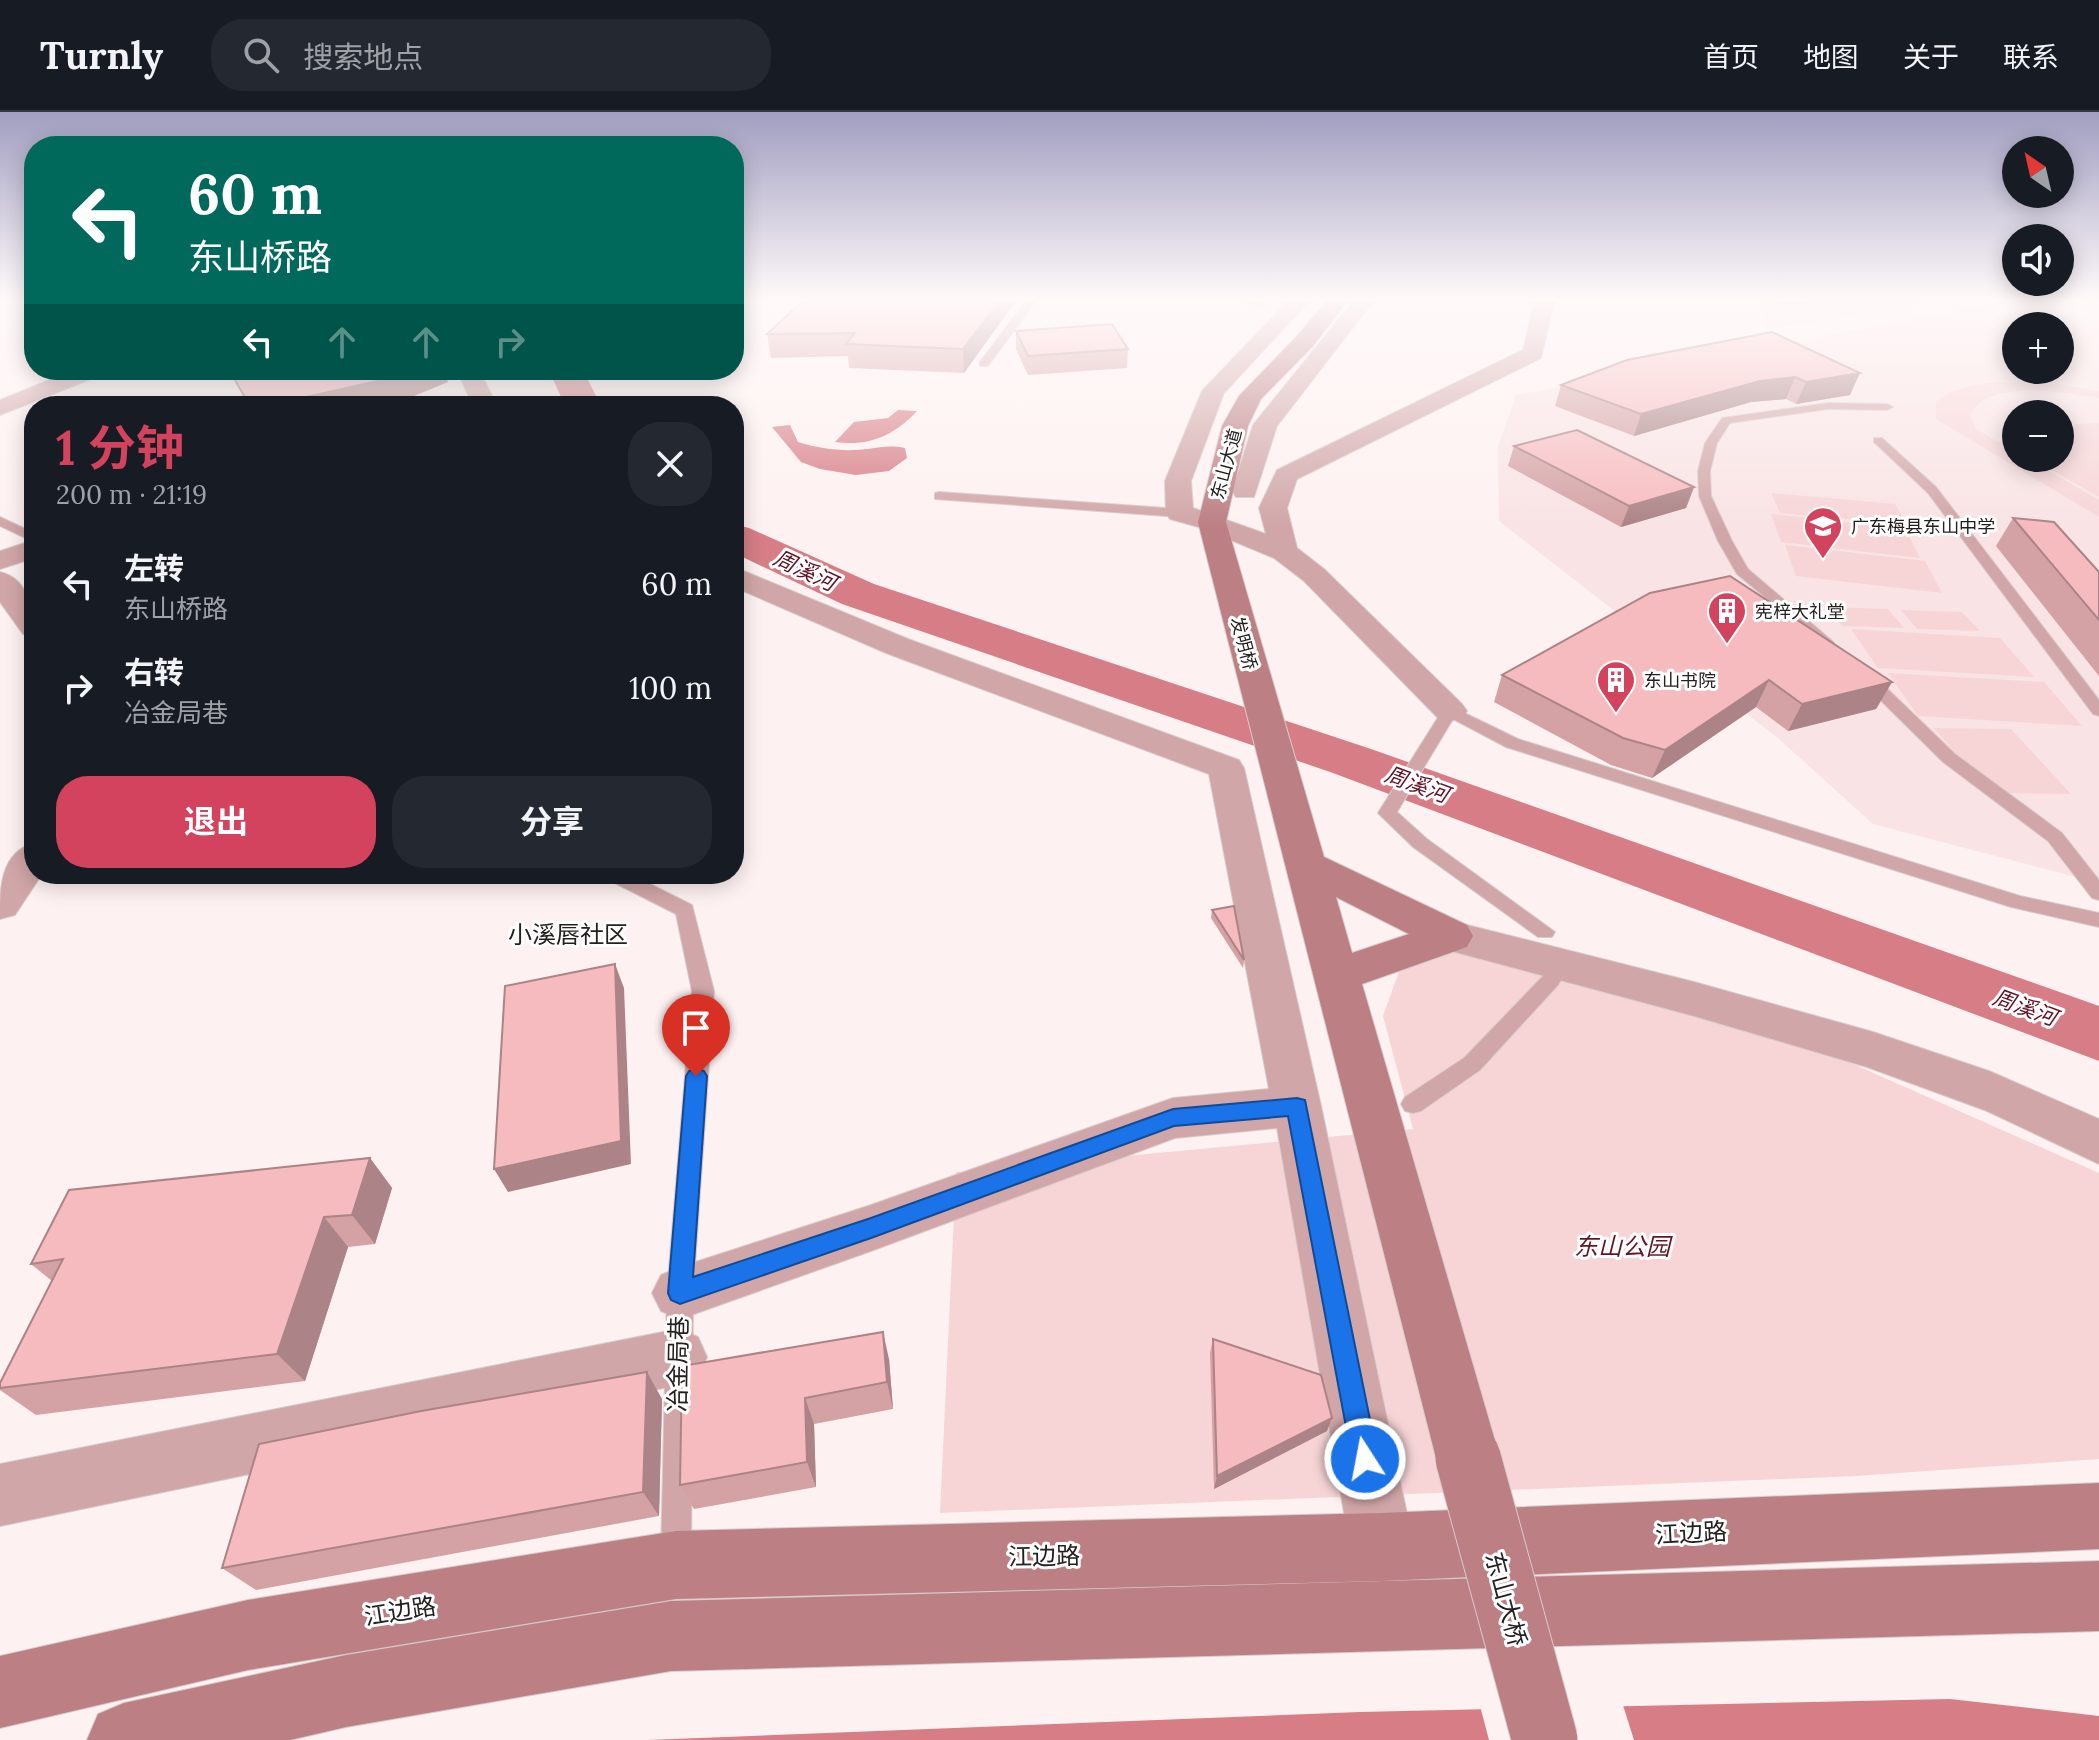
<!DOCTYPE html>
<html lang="zh">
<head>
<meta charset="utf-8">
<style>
  :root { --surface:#171b24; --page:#242831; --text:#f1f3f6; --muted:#9ea1a6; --line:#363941; --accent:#d3435d }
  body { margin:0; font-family:Lora,"Noto Sans SC",serif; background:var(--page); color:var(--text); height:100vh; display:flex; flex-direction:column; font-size:30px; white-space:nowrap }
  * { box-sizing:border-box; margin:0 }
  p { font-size:26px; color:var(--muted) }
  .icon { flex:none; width:44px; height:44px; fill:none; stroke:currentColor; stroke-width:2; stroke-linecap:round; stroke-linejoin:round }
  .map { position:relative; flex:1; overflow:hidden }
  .drawer { position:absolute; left:24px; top:284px; width:720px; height:488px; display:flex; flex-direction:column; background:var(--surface); border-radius:32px; box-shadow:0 4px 20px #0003 }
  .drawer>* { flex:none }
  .banner { position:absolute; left:24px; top:24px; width:720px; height:244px; border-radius:32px; box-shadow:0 4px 20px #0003; background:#00695c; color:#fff; overflow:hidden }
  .needle { width:52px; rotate:326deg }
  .buttons { position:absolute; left:2002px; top:24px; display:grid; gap:16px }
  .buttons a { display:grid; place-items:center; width:72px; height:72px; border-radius:50%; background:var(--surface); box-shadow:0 4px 20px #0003; font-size:40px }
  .pin { position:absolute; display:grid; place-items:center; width:68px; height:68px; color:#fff; margin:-82px -34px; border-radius:50% 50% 50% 0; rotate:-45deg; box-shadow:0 0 8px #0007 }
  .pin .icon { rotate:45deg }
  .me { position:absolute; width:88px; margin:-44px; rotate:349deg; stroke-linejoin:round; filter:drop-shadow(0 0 6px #0008) }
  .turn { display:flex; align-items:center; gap:28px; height:168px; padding:0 32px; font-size:36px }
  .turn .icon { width:104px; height:104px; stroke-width:2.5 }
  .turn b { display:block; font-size:56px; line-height:68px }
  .lanes { display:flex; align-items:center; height:76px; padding:0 32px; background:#0003; justify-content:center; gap:40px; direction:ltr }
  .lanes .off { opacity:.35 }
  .round { display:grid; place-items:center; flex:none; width:84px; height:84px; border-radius:32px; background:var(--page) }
  .headline { display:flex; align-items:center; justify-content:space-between; height:136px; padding:0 32px }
  h1 { font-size:48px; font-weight:700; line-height:60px; color:var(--accent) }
  .cta { display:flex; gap:16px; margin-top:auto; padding:16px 32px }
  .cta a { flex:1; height:92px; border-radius:32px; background:var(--accent); color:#fff; font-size:32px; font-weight:700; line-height:92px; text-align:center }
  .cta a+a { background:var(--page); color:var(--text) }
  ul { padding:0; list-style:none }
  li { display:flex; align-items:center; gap:24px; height:104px; padding:0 32px }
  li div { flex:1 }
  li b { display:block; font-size:30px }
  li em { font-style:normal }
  header { display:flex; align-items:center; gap:48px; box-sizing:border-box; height:112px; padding:0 40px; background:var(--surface); border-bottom:2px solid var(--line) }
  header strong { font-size:38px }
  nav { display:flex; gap:44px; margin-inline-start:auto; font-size:28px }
  .search { width:560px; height:72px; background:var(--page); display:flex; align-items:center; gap:20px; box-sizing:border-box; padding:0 28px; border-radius:32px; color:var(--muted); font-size:30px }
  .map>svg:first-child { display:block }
</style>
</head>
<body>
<header>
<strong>Turnly</strong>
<div class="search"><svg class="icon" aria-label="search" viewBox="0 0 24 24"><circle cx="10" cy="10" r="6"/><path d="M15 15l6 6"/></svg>搜索地点</div>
<nav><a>首页</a><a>地图</a><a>关于</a><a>联系</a></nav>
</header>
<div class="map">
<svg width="2099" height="1628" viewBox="0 0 2099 1628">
  <rect width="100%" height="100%" fill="#fef1f1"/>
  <!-- built -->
  <g fill="#f9e3e4" fill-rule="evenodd">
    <path d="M 1755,187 L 1950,187 L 1769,217 Z"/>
    <path d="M 2019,187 L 2099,187 L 2099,771 L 1873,712 L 1778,626 L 1499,409 L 1498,335 L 1516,283 ZM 2016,214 L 2060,214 L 2060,258 L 2016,258 ZM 2016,302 L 2060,302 L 2060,346 L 2016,346 Z"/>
  </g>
  <!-- green -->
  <g fill="#f7d5d7">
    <path d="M 1998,270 L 2054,272 L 2099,279 L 2099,286 C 2067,281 1987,266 1970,303 L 1976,317 L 2016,340 L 2016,346 L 2026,346 L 2099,388 L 2099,405 L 1936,307 L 1936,290 C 1955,274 1975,273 1998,270 Z"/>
    <path d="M 2099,311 L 2099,385 L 2031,346 L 2060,346 L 2060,313 Z"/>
    <path d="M 1771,381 L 1895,392 L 1907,412 L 1780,401 Z"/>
    <path d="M 1771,402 L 1905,416 L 1920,446 L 1781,430 Z"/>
    <path d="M 1785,433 L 1925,449 L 1942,481 L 1796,464 Z"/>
    <path d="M 1828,495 L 1888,497 L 1904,516 L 1842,514 Z"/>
    <path d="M 1901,498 L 1962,500 L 1980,519 L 1917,517 Z"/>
    <path d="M 1851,517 L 2000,526 L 2034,565 L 1878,556 Z"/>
    <path d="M 1888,561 L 2044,570 L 2082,614 L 1918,604 Z"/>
    <path d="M 1934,616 L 2011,617 L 2071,682 L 1989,681 Z"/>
    <path d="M 1454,838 L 1833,943 L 2099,1061 L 2099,1347 L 1856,1364 L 940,1401 L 956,1060 L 1413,1017 L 1383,904 L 1401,854 Z"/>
  </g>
  <!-- water -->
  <g fill="#d77d86">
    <path d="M 898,298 L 917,299 C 895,323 869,335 835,330 L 854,310 L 888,306 Z"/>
    <path d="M 790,313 L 798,330 C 820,337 845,340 868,337 C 882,335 891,333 905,336 L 907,346 L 889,359 L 856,363 L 820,357 L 801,350 L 772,315 Z"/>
    <path d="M 1950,1587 L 2099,1604 L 2099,1628 L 648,1628 L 1360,1600 Z"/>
  </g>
  <!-- pier -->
  <path fill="#fef1f1" d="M 1622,1590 L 1634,1628 L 1489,1628 L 1480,1594 Z"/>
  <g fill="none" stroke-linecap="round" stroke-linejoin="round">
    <!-- river -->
    <g fill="#d77d86" fill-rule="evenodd">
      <path d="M 549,258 L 583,258 L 601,294 L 565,294 Z"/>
      <path d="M 734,412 L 749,416 L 874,472 L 1371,637 L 2099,894 L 2099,949 L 1333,661 L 842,492 L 734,441 Z"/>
    </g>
    <!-- lane casing -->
    <g stroke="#d7cbcb" stroke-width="2">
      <g id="lane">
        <path d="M 1027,187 L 1037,187 L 988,254 L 980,254 L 980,250 Z"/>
        <path d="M 1240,187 L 1254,187 L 1266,193 L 1261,196 Z"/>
        <path d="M 1828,291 L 1887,292 L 1893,295 L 1887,298 L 1828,297 L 1730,311 L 1717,331 L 1710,359 L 1711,384 L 1732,429 L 1748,457 L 1831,528 L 1834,531 L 1826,536 L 1737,462 L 1718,429 L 1699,384 L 1698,359 L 1705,331 L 1722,306 Z"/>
        <path d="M 1874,326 L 1882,326 L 1936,375 L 2099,588 L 2099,604 L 2093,602 L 1928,381 L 1874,330 Z"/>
        <path d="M 939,380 L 1180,397 L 1186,401 L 1180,405 L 935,387 L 935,381 Z"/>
        <path d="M 0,405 L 34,421 L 34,430 L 0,414 Z"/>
        <path d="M 1865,559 L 1871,561 L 1955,642 L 2062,721 L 2099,768 L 2099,788 L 2092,786 L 2048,729 L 1943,650 L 1859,567 L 1857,564 Z"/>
        <path d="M 1450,594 L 1518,627 L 2020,784 L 2099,801 L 2099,815 L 2011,795 L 1506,635 L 1453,607 L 1397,700 L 1427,727 L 1555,820 L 1552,825 L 1538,825 L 1413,735 L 1378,701 L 1442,599 Z"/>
        <path d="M 604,762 L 630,762 L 692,793 L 714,879 L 693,1181 L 691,1443 L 687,1454 L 676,1458 L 665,1454 L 661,1443 L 667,1181 L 692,879 L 676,802 L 607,767 Z"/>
        <path d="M 1551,860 L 1558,863 L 1561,868 L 1558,873 L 1480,958 L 1421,999 L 1413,1001 L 1405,999 L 1401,992 L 1405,985 L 1464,946 L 1544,863 Z"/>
      </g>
    </g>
    <!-- street casing -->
    <g stroke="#d7cbcb" stroke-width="2">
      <g id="street">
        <path d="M 1290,187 L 1311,187 L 1224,281 L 1191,369 L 1193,396 L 1266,422 L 1259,396 L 1277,358 L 1523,238 L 1535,187 L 1555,187 L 1541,246 L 1297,367 L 1287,396 L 1297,436 L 1324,457 L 1462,592 L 1467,599 L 1462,606 L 1450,609 L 1438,606 L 1304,469 L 1274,446 L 1202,416 L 1170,407 L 1166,401 L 1165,369 L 1202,279 Z"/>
        <path d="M 1355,187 L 1375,187 L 1277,314 L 1254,385 L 1236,385 L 1232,379 L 1253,313 Z"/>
        <path d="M 74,258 L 104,258 L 101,263 L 0,303 L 0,288 Z"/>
        <path d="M 457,258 L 479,258 L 497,294 L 473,294 Z"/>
        <path d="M 34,428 L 34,446 L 0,457 L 0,439 Z"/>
        <path d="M 734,455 L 908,527 L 1239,648 L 1244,656 L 1321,994 L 1414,1435 L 1405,1458 L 1382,1467 L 1359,1458 L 1350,1435 L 1277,1016 L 1175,1026 L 871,1139 L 680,1207 L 661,1199 L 652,1181 L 661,1163 L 680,1155 L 871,1093 L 1173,986 L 1269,977 L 1209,662 L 886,541 L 734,475 Z"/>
        <path d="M 0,460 C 29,467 34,499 34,524 L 23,522 L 0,490 Z"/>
        <path d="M 34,731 L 34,762 L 42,762 L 15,803 L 0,807 C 0,776 0,741 34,731 Z"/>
        <path d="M 1451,809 L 1694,870 L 1873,920 L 1989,959 L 2099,1007 L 2099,1052 L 1987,999 L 1867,955 L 1694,904 L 1436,835 L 1430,824 L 1436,813 Z"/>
        <path d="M 678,1217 L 698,1225 L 707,1245 L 698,1265 L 678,1273 L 0,1414 L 0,1352 Z"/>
      </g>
    </g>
    <!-- secondary casing -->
    <g stroke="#d7cbcb" stroke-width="2">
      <g id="secondary">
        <path d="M 1328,187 L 1349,187 L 1313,234 L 1261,287 L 1248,314 L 1226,410 L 1324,745 L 1467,813 L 1473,824 L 1467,835 L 1362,872 L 1500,1346 L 1491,1369 L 1468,1378 L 1445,1369 L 1436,1346 L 1198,410 L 1222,314 L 1239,284 L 1297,224 ZM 1336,785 L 1409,822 L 1352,841 Z"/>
        <path d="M 2099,1371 L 2099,1437 L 1382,1469 L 676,1487 L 248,1558 L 0,1616 L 0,1544 L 248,1488 L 676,1419 L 1382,1401 Z"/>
        <path d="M 2099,1449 L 2099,1519 L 671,1559 L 346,1615 L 290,1628 L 87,1628 L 98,1602 L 124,1591 L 346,1543 L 671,1489 Z"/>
      </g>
    </g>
    <!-- lane -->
    <use href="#lane" fill="#d1a6a8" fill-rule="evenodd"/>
    <!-- street -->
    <use href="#street" fill="#d1a6a8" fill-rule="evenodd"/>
    <!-- secondary -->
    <use href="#secondary" fill="#bc7f84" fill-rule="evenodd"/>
    <!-- secondary-bridge casing -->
    <g stroke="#d7cbcb" stroke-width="67" stroke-linecap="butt">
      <path id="secondary-bridge" d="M 1468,1346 L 1545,1628"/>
    </g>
    <!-- secondary-bridge -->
    <use href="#secondary-bridge" stroke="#bc7f84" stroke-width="65"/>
  </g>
  <!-- wall -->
  <g fill="#d4a1a4">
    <path d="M 1017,187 L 964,261 L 849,256 L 848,244 L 771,246 L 767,222 Z"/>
    <path d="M 1771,187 L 1805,187 L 1802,193 L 1772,191 Z"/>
    <path d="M 1016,219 L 1128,237 L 1127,256 L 1028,263 L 1016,237 Z"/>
    <path d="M 1772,220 L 1850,283 L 1796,292 L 1786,287 L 1751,290 L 1634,324 L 1555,294 L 1561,273 Z"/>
    <path d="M 1514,334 L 1694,375 L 1686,396 L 1621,415 L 1508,354 Z"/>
    <path d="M 2013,406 L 2099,460 L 2099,564 L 1996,434 Z"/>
    <path d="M 1502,563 L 1892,570 L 1876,597 L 1788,619 L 1756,595 L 1652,666 L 1611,653 L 1494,590 Z"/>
    <path d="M 1212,798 L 1244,848 L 1243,856 L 1211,806 Z"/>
    <path d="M 370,1046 L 392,1076 L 375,1132 L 348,1135 L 305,1269 L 36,1303 L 0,1278 L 0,1271 L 52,1169 L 31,1152 Z"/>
    <path d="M 1213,1227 L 1327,1319 L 1214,1377 L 1210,1241 Z"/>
    <path d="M 889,1247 L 893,1297 L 814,1312 L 816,1375 L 694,1397 L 680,1373 L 682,1254 Z"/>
    <path d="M 662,1287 L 659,1404 L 256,1478 L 222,1456 Z"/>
  </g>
  <!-- shaded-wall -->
  <g fill="#ac8386">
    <path d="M 1001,187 L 1017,187 L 964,261 L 963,237 Z"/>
    <path d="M 408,258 L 444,258 L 448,270 L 390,294 L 266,294 Z"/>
    <path d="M 1860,261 L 1850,283 L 1796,292 L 1806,270 Z"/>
    <path d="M 1795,265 L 1786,287 L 1751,290 L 1634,324 L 1641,302 L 1760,269 Z"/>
    <path d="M 1694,375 L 1686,396 L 1621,415 L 1629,394 Z"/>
    <path d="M 1769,568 L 1756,595 L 1652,666 L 1665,638 Z"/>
    <path d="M 1892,570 L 1876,597 L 1788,619 L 1802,592 Z"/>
    <path d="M 615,852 L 624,876 L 631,1052 L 508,1080 L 494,1057 Z"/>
    <path d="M 370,1046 L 392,1076 L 375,1132 L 352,1103 Z"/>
    <path d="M 324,1105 L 348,1135 L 305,1269 L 277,1242 Z"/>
    <path d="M 883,1220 L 889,1247 L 893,1297 L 887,1270 Z"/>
    <path d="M 647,1260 L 662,1287 L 659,1404 L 643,1380 Z"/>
    <path d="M 805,1286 L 814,1312 L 816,1375 L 807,1350 Z"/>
    <path d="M 1332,1306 L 1327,1319 L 1214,1377 L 1217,1364 Z"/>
  </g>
  <!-- building -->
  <g fill="#f6bbbf" stroke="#ac8386" stroke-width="2">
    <path d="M 805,187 L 1001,187 L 963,237 L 846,232 L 855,221 L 767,222 Z"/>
    <path d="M 1112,212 L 1128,237 L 1028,244 L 1016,219 Z"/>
    <path d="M 1772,220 L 1860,261 L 1806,270 L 1795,265 L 1760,269 L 1641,302 L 1561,273 L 1627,248 Z"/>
    <path d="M 232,258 L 408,258 L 382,268 L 266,294 L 250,294 L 236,270 Z"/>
    <path d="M 1577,318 L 1694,375 L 1629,394 L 1514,334 Z"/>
    <path d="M 2013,406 L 2054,410 L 2099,460 L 2099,508 Z"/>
    <path d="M 1730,464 L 1892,570 L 1802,592 L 1769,568 L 1665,638 L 1623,626 L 1502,563 L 1650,481 Z"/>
    <path d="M 1234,794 L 1244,848 L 1212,798 Z"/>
    <path d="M 615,852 L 621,1029 L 494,1057 L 505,874 Z"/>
    <path d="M 370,1046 L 352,1103 L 324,1105 L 277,1242 L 0,1276 L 0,1271 L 63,1147 L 31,1152 L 69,1078 Z"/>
    <path d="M 883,1220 L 887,1270 L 805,1286 L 807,1350 L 680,1373 L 682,1254 Z"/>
    <path d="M 1213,1227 L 1321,1263 L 1332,1306 L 1217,1364 Z"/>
    <path d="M 647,1260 L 643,1380 L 222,1456 L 259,1332 L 421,1299 Z"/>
  </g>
  <!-- sky -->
  <linearGradient id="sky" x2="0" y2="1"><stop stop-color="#a19ec1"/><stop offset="0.45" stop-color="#fff9f9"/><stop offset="1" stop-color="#fff9f9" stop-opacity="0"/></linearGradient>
  <rect width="2099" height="415" fill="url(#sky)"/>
  <!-- route -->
  <path fill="#1a73e8" stroke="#114b97" stroke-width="2" d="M 696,956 L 704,959 L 707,964 L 693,1165 L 871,1106 L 1173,997 L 1297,986 L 1305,988 L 1378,1347 L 1375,1356 L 1365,1360 L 1356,1356 L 1352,1347 L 1288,1004 L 1174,1014 L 871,1126 L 680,1192 L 671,1188 L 668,1181 L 686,964 L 689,959 Z"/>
  <!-- icons -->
  <defs>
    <g id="school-pin" transform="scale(2)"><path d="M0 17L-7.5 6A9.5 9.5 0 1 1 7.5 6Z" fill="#d3435d" stroke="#fff"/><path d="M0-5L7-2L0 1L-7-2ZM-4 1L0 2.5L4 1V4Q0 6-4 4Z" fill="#fff"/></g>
    <g id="building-pin" transform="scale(2)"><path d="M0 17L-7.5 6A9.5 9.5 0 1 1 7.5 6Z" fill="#d3435d" stroke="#fff"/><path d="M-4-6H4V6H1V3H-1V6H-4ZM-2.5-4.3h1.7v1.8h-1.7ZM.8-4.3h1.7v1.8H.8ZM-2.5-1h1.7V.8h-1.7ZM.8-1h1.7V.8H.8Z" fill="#fff"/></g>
  </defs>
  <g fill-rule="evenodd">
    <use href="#school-pin" x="1823" y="414"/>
    <use href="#building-pin" x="1727" y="499"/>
    <use href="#building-pin" x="1616" y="568"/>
  </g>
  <g text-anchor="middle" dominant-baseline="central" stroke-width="6" stroke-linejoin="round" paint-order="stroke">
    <!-- far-street labels -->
    <g font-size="18" fill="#252020" stroke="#fff">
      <text transform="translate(1226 352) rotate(-75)">东山大道</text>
      <text transform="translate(1244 531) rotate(75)">发明桥</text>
    </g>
    <!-- far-poi labels -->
    <g font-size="18" fill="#252020" stroke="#fff" text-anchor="start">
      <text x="1851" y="414">广东梅县东山中学</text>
      <text x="1755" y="499">宪梓大礼堂</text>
      <text x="1644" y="568">东山书院</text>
    </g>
    <!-- water labels -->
    <g font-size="22" font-style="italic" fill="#631123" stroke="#fff">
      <text transform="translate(805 458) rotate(25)">周溪河</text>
      <text transform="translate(1417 672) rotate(20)">周溪河</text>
      <text transform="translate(2025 895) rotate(20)">周溪河</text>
    </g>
    <!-- quarter labels -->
    <g font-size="24" fill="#252020" stroke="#fff">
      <text x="568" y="822">小溪唇社区</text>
    </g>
    <!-- near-park labels -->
    <g font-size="24" font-style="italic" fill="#651425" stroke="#fff">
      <text x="1622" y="1134">东山公园</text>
    </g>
    <!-- near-street labels -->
    <g font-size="24" fill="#252020" stroke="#fff">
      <text transform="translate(678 1252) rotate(-89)">冶金局巷</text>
      <text transform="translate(1691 1421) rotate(-3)">江边路</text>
      <text transform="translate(1044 1444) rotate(-1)">江边路</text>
      <text transform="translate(1506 1487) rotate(75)">东山大桥</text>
      <text transform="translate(400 1499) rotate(-9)">江边路</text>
    </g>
  </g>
</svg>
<div class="buttons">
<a><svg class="needle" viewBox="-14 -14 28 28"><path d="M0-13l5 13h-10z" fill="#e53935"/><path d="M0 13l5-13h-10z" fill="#9ea1a6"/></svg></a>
<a><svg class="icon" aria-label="sound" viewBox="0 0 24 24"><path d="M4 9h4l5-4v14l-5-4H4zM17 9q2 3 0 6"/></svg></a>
<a>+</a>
<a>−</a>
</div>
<div class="pin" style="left:696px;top:964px;background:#d93025"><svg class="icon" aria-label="arrive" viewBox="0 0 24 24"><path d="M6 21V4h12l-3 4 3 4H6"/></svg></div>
<svg class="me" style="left:1365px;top:1347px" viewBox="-20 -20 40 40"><circle r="17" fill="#1a73e8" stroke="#fff" stroke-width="3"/><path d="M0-11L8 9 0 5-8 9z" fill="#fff"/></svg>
<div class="banner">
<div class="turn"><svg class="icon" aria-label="left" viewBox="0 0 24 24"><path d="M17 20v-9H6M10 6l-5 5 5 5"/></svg><div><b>60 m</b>东山桥路</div></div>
<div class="lanes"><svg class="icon" aria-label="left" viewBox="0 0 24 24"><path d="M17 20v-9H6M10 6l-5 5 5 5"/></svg><svg class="icon off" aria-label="ahead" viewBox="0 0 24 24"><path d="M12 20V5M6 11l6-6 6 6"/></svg><svg class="icon off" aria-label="ahead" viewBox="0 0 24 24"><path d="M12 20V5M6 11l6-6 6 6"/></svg><svg class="icon off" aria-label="right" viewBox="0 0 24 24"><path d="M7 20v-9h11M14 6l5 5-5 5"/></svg></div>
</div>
<section class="drawer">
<div class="headline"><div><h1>1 分钟</h1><p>200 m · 21:19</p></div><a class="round"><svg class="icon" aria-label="close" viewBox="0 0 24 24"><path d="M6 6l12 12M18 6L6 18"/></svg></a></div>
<ul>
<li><svg class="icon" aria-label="left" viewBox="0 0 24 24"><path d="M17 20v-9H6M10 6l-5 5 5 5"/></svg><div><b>左转</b><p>东山桥路</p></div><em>60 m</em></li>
<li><svg class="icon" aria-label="right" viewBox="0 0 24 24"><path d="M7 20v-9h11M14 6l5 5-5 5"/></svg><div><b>右转</b><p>冶金局巷</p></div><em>100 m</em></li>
</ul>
<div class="cta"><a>退出</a><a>分享</a></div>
</section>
</div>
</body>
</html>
